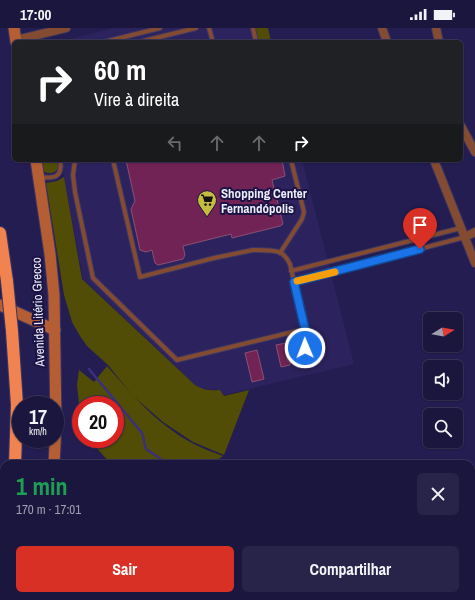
<!DOCTYPE html>
<html lang="pt">
<head>
<meta charset="utf-8">
<style>
  :root { --surface:#1b163d; --page:#282348; --text:#f1f3f6; --muted:#a09fb0; --line:#393557; --accent:#d93025 }
  body { margin:0; font-family:"Archivo Narrow",sans-serif; background:var(--page); color:var(--text); height:100vh; display:flex; flex-direction:column; font-size:15px; white-space:nowrap }
  * { box-sizing:border-box; margin:0 }
  p { font-size:13px; color:var(--muted) }
  .icon { flex:none; width:22px; height:22px; fill:none; stroke:currentColor; stroke-width:2; stroke-linecap:round; stroke-linejoin:round }
  .map { position:relative; flex:1; overflow:hidden }
  .drawer { position:absolute; left:0px; top:432px; width:475px; height:140px; display:flex; flex-direction:column; background:var(--surface); border-radius:12px 12px 0 0; box-shadow:0 1px 3px #0004,0 0 0 1px var(--line) }
  .drawer>* { flex:none }
  .hud { position:absolute; left:12px; top:12px; width:451px; height:122px; border-radius:6px; box-shadow:0 1px 3px #0004,0 0 0 1px var(--line); background:#202124; color:#fff; overflow:hidden }
  .needle { width:26px; rotate:79deg }
  .buttons { position:absolute; left:423px; top:284px; display:grid; gap:8px }
  .buttons a { display:grid; place-items:center; width:40px; height:40px; border-radius:6px; background:var(--surface); box-shadow:0 1px 3px #0004,0 0 0 1px var(--line); font-size:20px }
  .speed { position:absolute; left:12px; top:368px; display:flex; gap:8px; font-size:20px; font-weight:700; text-align:center }
  .speed>* { display:grid; place-content:center; width:52px; height:52px; border-radius:50%; background:var(--surface); box-shadow:0 1px 3px #0004,0 0 0 1px var(--line); line-height:1 }
  .speed small { font-size:10px; font-weight:400 }
  .speed .limit { border:6px solid #d22; background:#fff; color:#111 }
  .pin { position:absolute; display:grid; place-items:center; width:34px; height:34px; color:#fff; margin:-41px -17px; border-radius:50% 50% 50% 0; rotate:-45deg; box-shadow:0 0 4px #0007 }
  .pin .icon { rotate:45deg }
  .me { position:absolute; width:44px; margin:-22px; rotate:359deg; stroke-linejoin:round; filter:drop-shadow(0 0 3px #0008) }
  .turn { display:flex; align-items:center; gap:14px; height:84px; padding:0 16px; font-size:18px }
  .turn .icon { width:52px; height:52px; stroke-width:2.5 }
  .turn b { display:block; font-size:28px; line-height:34px }
  .lanes { display:flex; align-items:center; height:38px; padding:0 16px; background:#0003; justify-content:center; gap:20px; direction:ltr }
  .lanes .off { opacity:.35 }
  .round { display:grid; place-items:center; flex:none; width:42px; height:42px; border-radius:6px; background:var(--page) }
  .head { display:flex; align-items:center; justify-content:space-between; height:68px; padding:0 16px }
  h1 { font-size:24px; font-weight:700; line-height:30px; color:#1e9e55 }
  .cta { display:flex; gap:8px; margin-top:auto; padding:8px 16px }
  .cta a { flex:1; height:46px; border-radius:6px; background:var(--accent); color:#fff; font-size:16px; font-weight:700; line-height:46px; text-align:center }
  .cta a+a { background:var(--page); color:var(--text) }
  .status { display:flex; justify-content:space-between; align-items:center; height:28px; padding:0 20px; background:var(--surface); direction:ltr }
  .status svg { height:11px; fill:currentColor }
  .map>svg:first-child { display:block }
</style>
</head>
<body>
<div class="status"><b>17:00</b><svg viewBox="0 0 49 12"><path d="M0 12V9h3v3zM5 12V6h3v6zM10 12V3h3v9zM15 12V0h3v12zM26 1h20v11H26zM47 4h2v5h-2z"/></svg></div>
<div class="map">
<svg width="475" height="572" viewBox="0 0 475 572">
  <rect width="100%" height="100%" fill="#241d51"/>
  <!-- built -->
  <g fill="#2c235e">
    <path d="M 114,0 L 268,0 L 272,14 L 57,14 Z"/>
    <path d="M 61,132 L 302,132 L 354,336 L 224,367 L 220,362 L 205,361 L 200,360 L 195,357 L 83,251 Z"/>
  </g>
  <!-- green -->
  <g fill="#514c06">
    <path d="M 253,0 L 268,0 L 271,14 L 257,14 Z"/>
    <path d="M 44,132 L 59,132 C 59,138 59,143 52,145 L 47,145 L 41,142 L 41,133 Z"/>
    <path d="M 64,149 L 82,251 L 195,357 C 203,362 211,363 220,362 L 224,368 L 249,362 L 224,427 L 193,414 L 163,394 L 132,367 L 108,337 L 87,318 L 80,308 L 72,294 L 64,267 L 46,155 L 57,153 Z"/>
    <path d="M 107,338 C 132,367 157,396 192,415 C 201,420 213,424 223,428 L 211,436 L 111,436 L 93,416 L 90,411 L 115,411 L 115,377 L 81,377 L 81,394 L 77,357 L 79,342 L 94,354 Z"/>
    <path d="M 240,568 L 303,568 L 309,572 L 243,572 Z"/>
  </g>
  <g fill="none" stroke-linecap="round" stroke-linejoin="round">
    <!-- stream -->
    <g stroke="#3b307d" stroke-width="2.5">
      <path d="M 89,341 L 142,405 L 146,421 L 168,436"/>
      <path d="M 283,568 L 286,572"/>
    </g>
  </g>
  <!-- building -->
  <g fill="#722356" stroke="#8b5072">
    <path d="M 126,132 L 282,132 L 285,148 L 272,152 L 283,196 L 280,198 L 232,210 L 231,206 L 183,218 L 185,227 L 183,231 L 158,237 L 155,235 L 152,222 L 146,224 L 140,222 L 131,181 L 135,173 Z"/>
    <path d="M 296,313 L 297,321 L 287,323 L 288,327 L 286,329 L 287,333 L 290,333 L 290,337 L 281,339 L 276,317 Z"/>
    <path d="M 257,322 L 264,351 L 252,354 L 245,325 Z"/>
  </g>
  <g fill="none" stroke-linecap="round" stroke-linejoin="round">
    <!-- service casing -->
    <g stroke="#3c3665" stroke-width="6">
      <g id="service">
        <path d="M 209,0 L 213,14"/>
        <path d="M 253,0 L 256,14"/>
        <path d="M 104,14 L 160,0"/>
        <path d="M 139,14 L 196,0"/>
        <path d="M 75,132 L 73,147 L 75,164 L 93,250 L 177,332 L 305,301"/>
        <path d="M 113,132 L 140,249 L 214,230 L 253,222 C 260,222 272,222 279,224 C 284,226 288,232 290,236 L 305,301 L 307,313 L 305,320 L 303,323 L 289,330"/>
        <path d="M 39,149 C 55,151 63,149 60,132"/>
        <path d="M 280,225 L 302,191 L 304,184 L 291,132"/>
        <path d="M 291,243 L 461,200"/>
        <path d="M 294,254 L 465,209"/>
      </g>
    </g>
    <!-- minor casing -->
    <g stroke="#3c3665" stroke-width="10">
      <g id="minor">
        <path d="M 382,0 L 387,14"/>
        <path d="M 436,0 L 439,14"/>
        <path d="M 16,12 L 66,0"/>
        <path d="M 461,98 L 475,124"/>
        <path d="M 434,132 L 475,235"/>
        <path d="M 465,209 L 475,204"/>
      </g>
    </g>
    <!-- secondary casing -->
    <g stroke="#3c3665" stroke-width="13">
      <g id="secondary">
        <path d="M 14,0 L 16,14"/>
        <path d="M 36,132 L 50,226 L 54,267 L 56,397 L 54,436"/>
        <path d="M 0,277 L 55,302"/>
        <path d="M 44,572 L 44,568"/>
      </g>
    </g>
    <!-- motorway casing -->
    <g stroke="#3c3665" stroke-width="14">
      <g id="motorway">
        <path d="M 0,205 L 7,253"/>
        <path d="M 12,303 L 17,377 L 15,436"/>
        <path d="M 6,572 L 6,568"/>
      </g>
    </g>
    <!-- service -->
    <use href="#service" stroke="#834c32" stroke-width="4"/>
    <!-- minor -->
    <use href="#minor" stroke="#834c32" stroke-width="8"/>
    <!-- secondary -->
    <use href="#secondary" stroke="#b55e33" stroke-width="11"/>
    <!-- motorway -->
    <use href="#motorway" stroke="#f08350" stroke-width="12"/>
    <!-- motorway-bridge casing -->
    <g stroke="#3c3665" stroke-width="14" stroke-linecap="butt">
      <path id="motorway-bridge" d="M 7,253 L 12,303"/>
    </g>
    <!-- motorway-bridge -->
    <use href="#motorway-bridge" stroke="#f08350" stroke-width="12"/>
  </g>
  <g fill="none" stroke-linecap="round" stroke-linejoin="round">
    <!-- route casing -->
    <g stroke="#114b97" stroke-width="10">
      <path id="route" d="M 305,320 L 307,313 L 305,301 L 294,254 L 420,221"/>
    </g>
    <!-- route -->
    <use href="#route" stroke="#1a73e8" stroke-width="7"/>
    <!-- slow -->
    <path stroke="#f59e0b" stroke-width="7" d="M 297,253 L 335,244"/>
  </g>
  <!-- icons -->
  <defs>
    <g id="supermarket-pin" transform="scale(1)"><path d="M0 17L-7.5 6A9.5 9.5 0 1 1 7.5 6Z" fill="#c5bc3d" stroke="#1c1345"/><path d="M-6-5.5h2.5l.6 2H6L4.5 2H-2.5L-4.4-4H-6ZM-1.5 3.2a1.3 1.3 0 1 0 .1 0ZM3 3.2a1.3 1.3 0 1 0 .1 0Z" fill="#111"/></g>
  </defs>
  <g fill-rule="evenodd">
    <use href="#supermarket-pin" x="207" y="172"/>
  </g>
  <g text-anchor="middle" dominant-baseline="central" stroke-width="4" stroke-linejoin="round" paint-order="stroke">
    <!-- poi labels -->
    <g font-size="13" font-weight="bold" fill="#edeefb" stroke="#1c1345" text-anchor="start">
      <text x="221" y="165">Shopping Center<tspan x="221" dy="15">Fernandópolis</tspan></text>
    </g>
    <!-- street labels -->
    <g font-size="13" fill="#edeefb" stroke="#1c1345">
      <text transform="translate(38 284) rotate(-92)">Avenida Litério Grecco</text>
    </g>
  </g>
</svg>
<div class="buttons">
<a><svg class="needle" viewBox="-14 -14 28 28"><path d="M0-13l5 13h-10z" fill="#e53935"/><path d="M0 13l5-13h-10z" fill="#a09fb0"/></svg></a>
<a><svg class="icon" aria-label="sound" viewBox="0 0 24 24"><path d="M4 9h4l5-4v14l-5-4H4zM17 9q2 3 0 6"/></svg></a>
<a><svg class="icon" aria-label="search" viewBox="0 0 24 24"><circle cx="10" cy="10" r="6"/><path d="M15 15l6 6"/></svg></a>
</div>
<div class="speed"><div>17<small>km/h</small></div><div class="limit">20</div></div>
<div class="pin" style="left:420px;top:221px;background:#d93025"><svg class="icon" aria-label="arrive" viewBox="0 0 24 24"><path d="M6 21V4h12l-3 4 3 4H6"/></svg></div>
<svg class="me" style="left:305px;top:320px" viewBox="-20 -20 40 40"><circle r="17" fill="#1a73e8" stroke="#fff" stroke-width="3"/><path d="M0-11L8 9 0 5-8 9z" fill="#fff"/></svg>
<div class="hud">
<div class="turn"><svg class="icon" aria-label="right" viewBox="0 0 24 24"><path d="M7 20v-9h11M14 6l5 5-5 5"/></svg><div><b>60 m</b>Vire à direita</div></div>
<div class="lanes"><svg class="icon off" aria-label="left" viewBox="0 0 24 24"><path d="M17 20v-9H6M10 6l-5 5 5 5"/></svg><svg class="icon off" aria-label="ahead" viewBox="0 0 24 24"><path d="M12 20V5M6 11l6-6 6 6"/></svg><svg class="icon off" aria-label="ahead" viewBox="0 0 24 24"><path d="M12 20V5M6 11l6-6 6 6"/></svg><svg class="icon" aria-label="right" viewBox="0 0 24 24"><path d="M7 20v-9h11M14 6l5 5-5 5"/></svg></div>
</div>
<section class="drawer">
<div class="head"><div><h1>1 min</h1><p>170 m · 17:01</p></div><a class="round"><svg class="icon" aria-label="close" viewBox="0 0 24 24"><path d="M6 6l12 12M18 6L6 18"/></svg></a></div>
<div class="cta"><a>Sair</a><a>Compartilhar</a></div>
</section>
</div>
</body>
</html>
